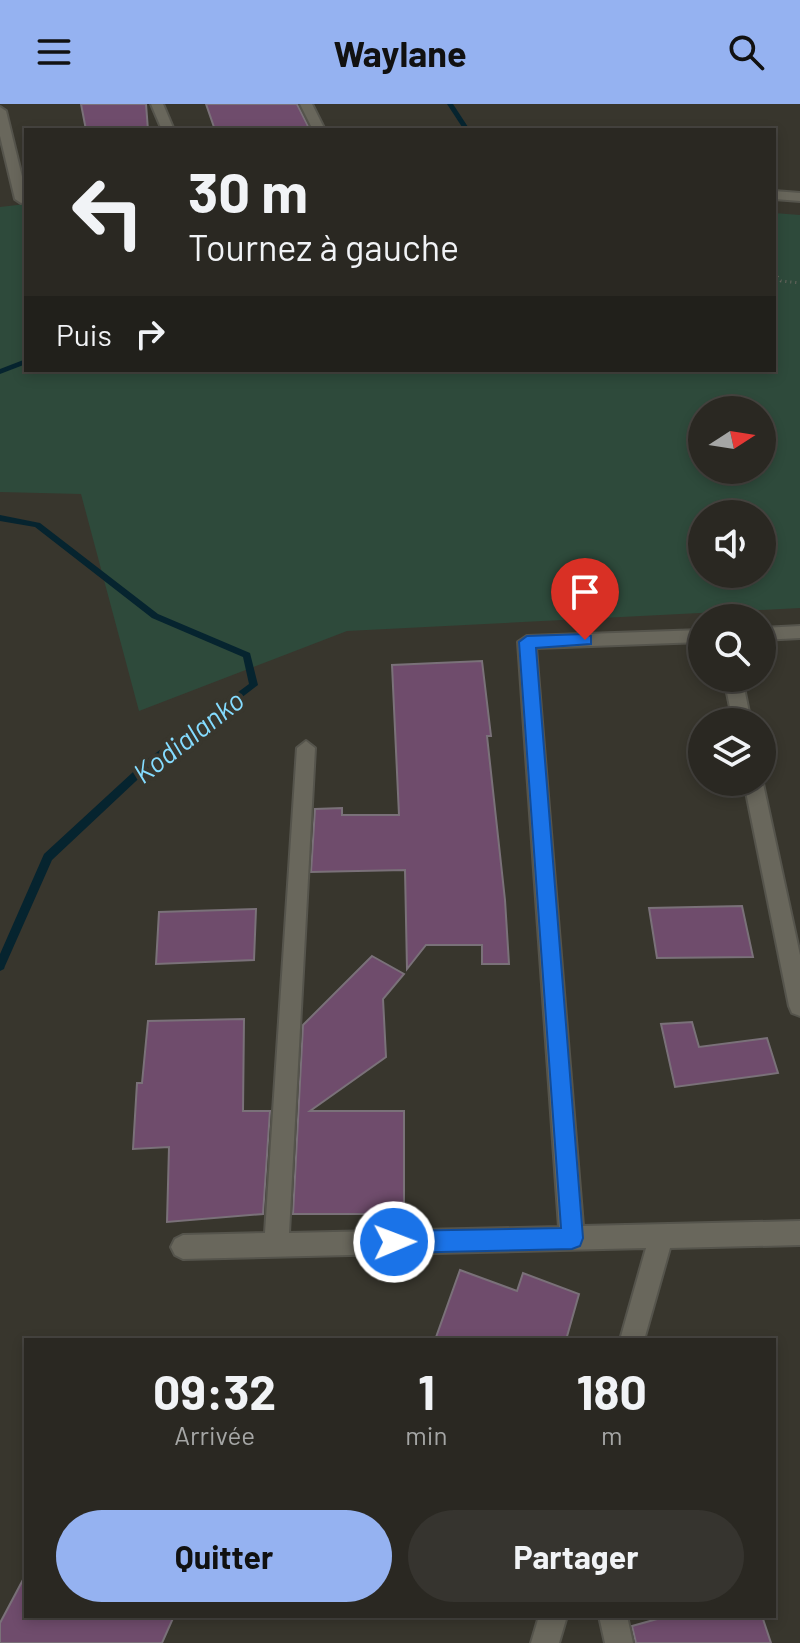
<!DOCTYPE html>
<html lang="fr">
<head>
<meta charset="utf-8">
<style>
  :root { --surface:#2a2822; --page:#36342f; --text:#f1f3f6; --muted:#a5a6a5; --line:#464440; --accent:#95b2f1 }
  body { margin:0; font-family:Barlow,sans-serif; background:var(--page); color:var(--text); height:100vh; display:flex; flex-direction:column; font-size:30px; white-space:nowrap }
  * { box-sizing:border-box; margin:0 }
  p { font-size:26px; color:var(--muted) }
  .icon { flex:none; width:44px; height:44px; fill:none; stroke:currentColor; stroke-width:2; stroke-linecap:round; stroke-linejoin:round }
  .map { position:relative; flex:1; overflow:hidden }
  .side { position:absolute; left:24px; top:1234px; width:752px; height:280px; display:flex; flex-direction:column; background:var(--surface); border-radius:0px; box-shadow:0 4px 12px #0003,0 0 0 2px var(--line) }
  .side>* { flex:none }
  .guide { position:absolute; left:24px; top:24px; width:752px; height:244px; border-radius:0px; box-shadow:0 4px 12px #0003,0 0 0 2px var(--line); background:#2a2822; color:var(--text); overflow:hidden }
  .needle { width:52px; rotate:78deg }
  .buttons { position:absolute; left:688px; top:292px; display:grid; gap:16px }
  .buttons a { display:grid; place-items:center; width:88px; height:88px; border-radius:50%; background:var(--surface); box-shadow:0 4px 12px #0003,0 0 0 2px var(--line); font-size:40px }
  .pin { position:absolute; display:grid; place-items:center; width:68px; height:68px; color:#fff; margin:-82px -34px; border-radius:50% 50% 50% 0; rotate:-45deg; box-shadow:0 0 8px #0007 }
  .pin .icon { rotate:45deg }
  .me { position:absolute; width:88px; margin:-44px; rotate:89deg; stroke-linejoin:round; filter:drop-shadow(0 0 6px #0008) }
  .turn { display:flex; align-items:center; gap:28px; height:168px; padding:0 32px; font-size:36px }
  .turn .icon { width:104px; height:104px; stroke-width:2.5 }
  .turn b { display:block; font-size:56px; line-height:68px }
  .then { display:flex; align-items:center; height:76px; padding:0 32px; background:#0003; gap:16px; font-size:30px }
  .eta { display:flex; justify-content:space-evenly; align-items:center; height:136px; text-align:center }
  .eta b { font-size:48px; font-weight:700; line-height:56px }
  .cta { display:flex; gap:16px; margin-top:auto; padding:16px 32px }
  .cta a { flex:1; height:92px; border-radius:48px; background:var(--accent); color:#111; font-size:32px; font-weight:700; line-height:92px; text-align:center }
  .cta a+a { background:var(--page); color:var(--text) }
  header { display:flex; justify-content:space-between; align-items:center; height:104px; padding:0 32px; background:var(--accent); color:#111; font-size:36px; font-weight:700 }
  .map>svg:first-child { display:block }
</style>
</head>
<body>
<header><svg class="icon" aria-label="menu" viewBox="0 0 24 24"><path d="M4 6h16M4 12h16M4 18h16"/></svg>Waylane<svg class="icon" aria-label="search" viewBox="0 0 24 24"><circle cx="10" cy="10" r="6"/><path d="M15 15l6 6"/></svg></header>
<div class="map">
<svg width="800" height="1539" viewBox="0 0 800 1539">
  <rect width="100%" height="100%" fill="#38362d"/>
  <!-- green -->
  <path fill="#2e4a3b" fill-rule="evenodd" d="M 26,100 L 26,266 L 774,266 L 774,109 L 800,111 L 800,504 L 347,527 L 139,607 L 81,390 L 0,388 L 0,103 ZM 702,306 L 762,306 L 762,366 L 702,366 ZM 702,410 L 762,410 L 762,470 L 702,470 Z"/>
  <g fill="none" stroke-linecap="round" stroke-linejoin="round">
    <!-- stream -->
    <g fill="#06242f" fill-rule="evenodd">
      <path d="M 447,0 L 453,0 L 470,26 L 464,26 Z"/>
      <path d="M 26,255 L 26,260 L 0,270 L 0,265 Z"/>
      <path d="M 0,411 L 40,419 L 158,510 L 250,549 L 258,581 L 151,663 L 52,756 L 5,862 L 4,865 L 0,867 L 0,850 L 44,750 L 145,657 L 249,580 L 243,553 L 152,514 L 35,423 L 0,417 Z"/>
    </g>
  </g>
  <!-- building -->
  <g fill="#6f4c6c" stroke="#7a7179" stroke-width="2">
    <path d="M 81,0 L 146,0 L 148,26 L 86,26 Z"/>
    <path d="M 206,0 L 297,0 L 310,26 L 215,26 Z"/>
    <path d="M 482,557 L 491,632 L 487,632 L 505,796 L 509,860 L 482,860 L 482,841 L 426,841 L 407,865 L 405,766 L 311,768 L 315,705 L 342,704 L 342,711 L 399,711 L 392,561 Z"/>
    <path d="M 742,802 L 753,853 L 657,854 L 649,804 Z"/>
    <path d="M 256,805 L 254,856 L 156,860 L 159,808 Z"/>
    <path d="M 372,852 L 404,870 L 383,895 L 386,953 L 310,1007 L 404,1007 L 404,1110 L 293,1110 L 303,921 Z"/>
    <path d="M 244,915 L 243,1007 L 270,1007 L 263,1110 L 167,1118 L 169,1043 L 133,1045 L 137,979 L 142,979 L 148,917 Z"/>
    <path d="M 692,918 L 699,943 L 767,934 L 778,969 L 675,983 L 661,920 Z"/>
    <path d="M 460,1166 L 517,1187 L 523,1169 L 579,1190 L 566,1236 L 435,1236 Z"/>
    <path d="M 26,1470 L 26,1512 L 174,1512 L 162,1539 L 0,1539 L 0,1519 Z"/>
    <path d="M 668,1512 L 762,1512 L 771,1539 L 636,1539 L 632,1522 Z"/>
  </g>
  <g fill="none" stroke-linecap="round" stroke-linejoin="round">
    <!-- minor casing -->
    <g stroke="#55544c" stroke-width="4">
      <g id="minor">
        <path d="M 151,0 L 163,0 L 174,26 L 162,26 Z"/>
        <path d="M 300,0 L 312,0 L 325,26 L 313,26 Z"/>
        <path d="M 0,3 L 6,7 L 26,89 L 26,97 L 21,99 L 15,95 L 0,32 Z"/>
        <path d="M 774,87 L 800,89 L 800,97 L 774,95 Z"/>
        <path d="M 800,522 L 800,534 L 762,536 L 762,524 Z"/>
        <path d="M 702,526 L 702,538 L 536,544 L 583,1122 L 800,1117 L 800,1141 L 670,1144 L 644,1236 L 620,1236 L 646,1144 L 183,1155 L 175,1151 L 171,1143 L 175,1135 L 183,1131 L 265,1129 L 297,644 L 306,637 L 315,644 L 289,1129 L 559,1123 L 518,538 L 527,532 Z"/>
        <path d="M 724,574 L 742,574 L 751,618 L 733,618 Z"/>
        <path d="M 762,675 L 800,851 L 800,912 L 792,909 L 789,902 L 744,678 L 762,678 Z"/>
        <path d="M 539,1512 L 567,1512 L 559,1539 L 531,1539 Z"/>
        <path d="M 599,1512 L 627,1512 L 633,1539 L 605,1539 Z"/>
      </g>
    </g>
    <!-- path -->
    <path stroke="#69675f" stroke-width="3" stroke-dasharray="1 4" stroke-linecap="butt" d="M 774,169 L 781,177 L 800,179"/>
    <!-- minor -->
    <use href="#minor" fill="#69675c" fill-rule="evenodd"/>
  </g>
  <!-- route -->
  <path fill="#1a73e8" stroke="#114b97" stroke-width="2" d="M 585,530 L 591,532 L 591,540 L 536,544 L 583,1134 L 580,1142 L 572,1145 L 394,1149 L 387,1146 L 384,1138 L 387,1130 L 394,1127 L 561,1124 L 519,538 L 527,532 Z"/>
  <g text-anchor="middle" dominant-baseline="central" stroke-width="8" stroke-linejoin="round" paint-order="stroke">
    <!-- water labels -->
    <g font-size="28" font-style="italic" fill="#85dcff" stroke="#38362d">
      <text transform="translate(188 632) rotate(-38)">Kodialanko</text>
    </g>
  </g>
</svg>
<div class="buttons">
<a><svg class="needle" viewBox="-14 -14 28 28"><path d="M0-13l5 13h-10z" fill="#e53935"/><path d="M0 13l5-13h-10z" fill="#a5a6a5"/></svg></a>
<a><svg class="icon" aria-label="sound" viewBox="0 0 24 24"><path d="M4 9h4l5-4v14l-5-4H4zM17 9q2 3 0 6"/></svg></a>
<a><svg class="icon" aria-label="search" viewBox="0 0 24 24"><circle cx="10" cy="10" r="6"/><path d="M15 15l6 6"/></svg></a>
<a><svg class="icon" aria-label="layers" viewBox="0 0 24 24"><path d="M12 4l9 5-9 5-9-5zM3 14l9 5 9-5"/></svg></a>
</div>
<div class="pin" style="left:585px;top:536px;background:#d93025"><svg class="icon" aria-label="arrive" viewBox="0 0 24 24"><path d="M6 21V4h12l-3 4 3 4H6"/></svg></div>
<svg class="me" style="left:394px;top:1138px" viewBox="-20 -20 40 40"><circle r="17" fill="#1a73e8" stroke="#fff" stroke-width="3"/><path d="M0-11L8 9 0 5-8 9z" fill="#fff"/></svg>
<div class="guide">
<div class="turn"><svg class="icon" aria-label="left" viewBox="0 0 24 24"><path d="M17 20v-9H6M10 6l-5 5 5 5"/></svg><div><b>30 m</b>Tournez à gauche</div></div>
<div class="then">Puis<svg class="icon" aria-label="right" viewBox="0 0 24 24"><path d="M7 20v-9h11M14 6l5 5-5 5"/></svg></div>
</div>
<section class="side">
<div class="eta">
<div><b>09:32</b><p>Arrivée</p></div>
<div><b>1</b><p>min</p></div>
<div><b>180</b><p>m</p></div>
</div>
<div class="cta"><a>Quitter</a><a>Partager</a></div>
</section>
</div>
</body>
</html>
